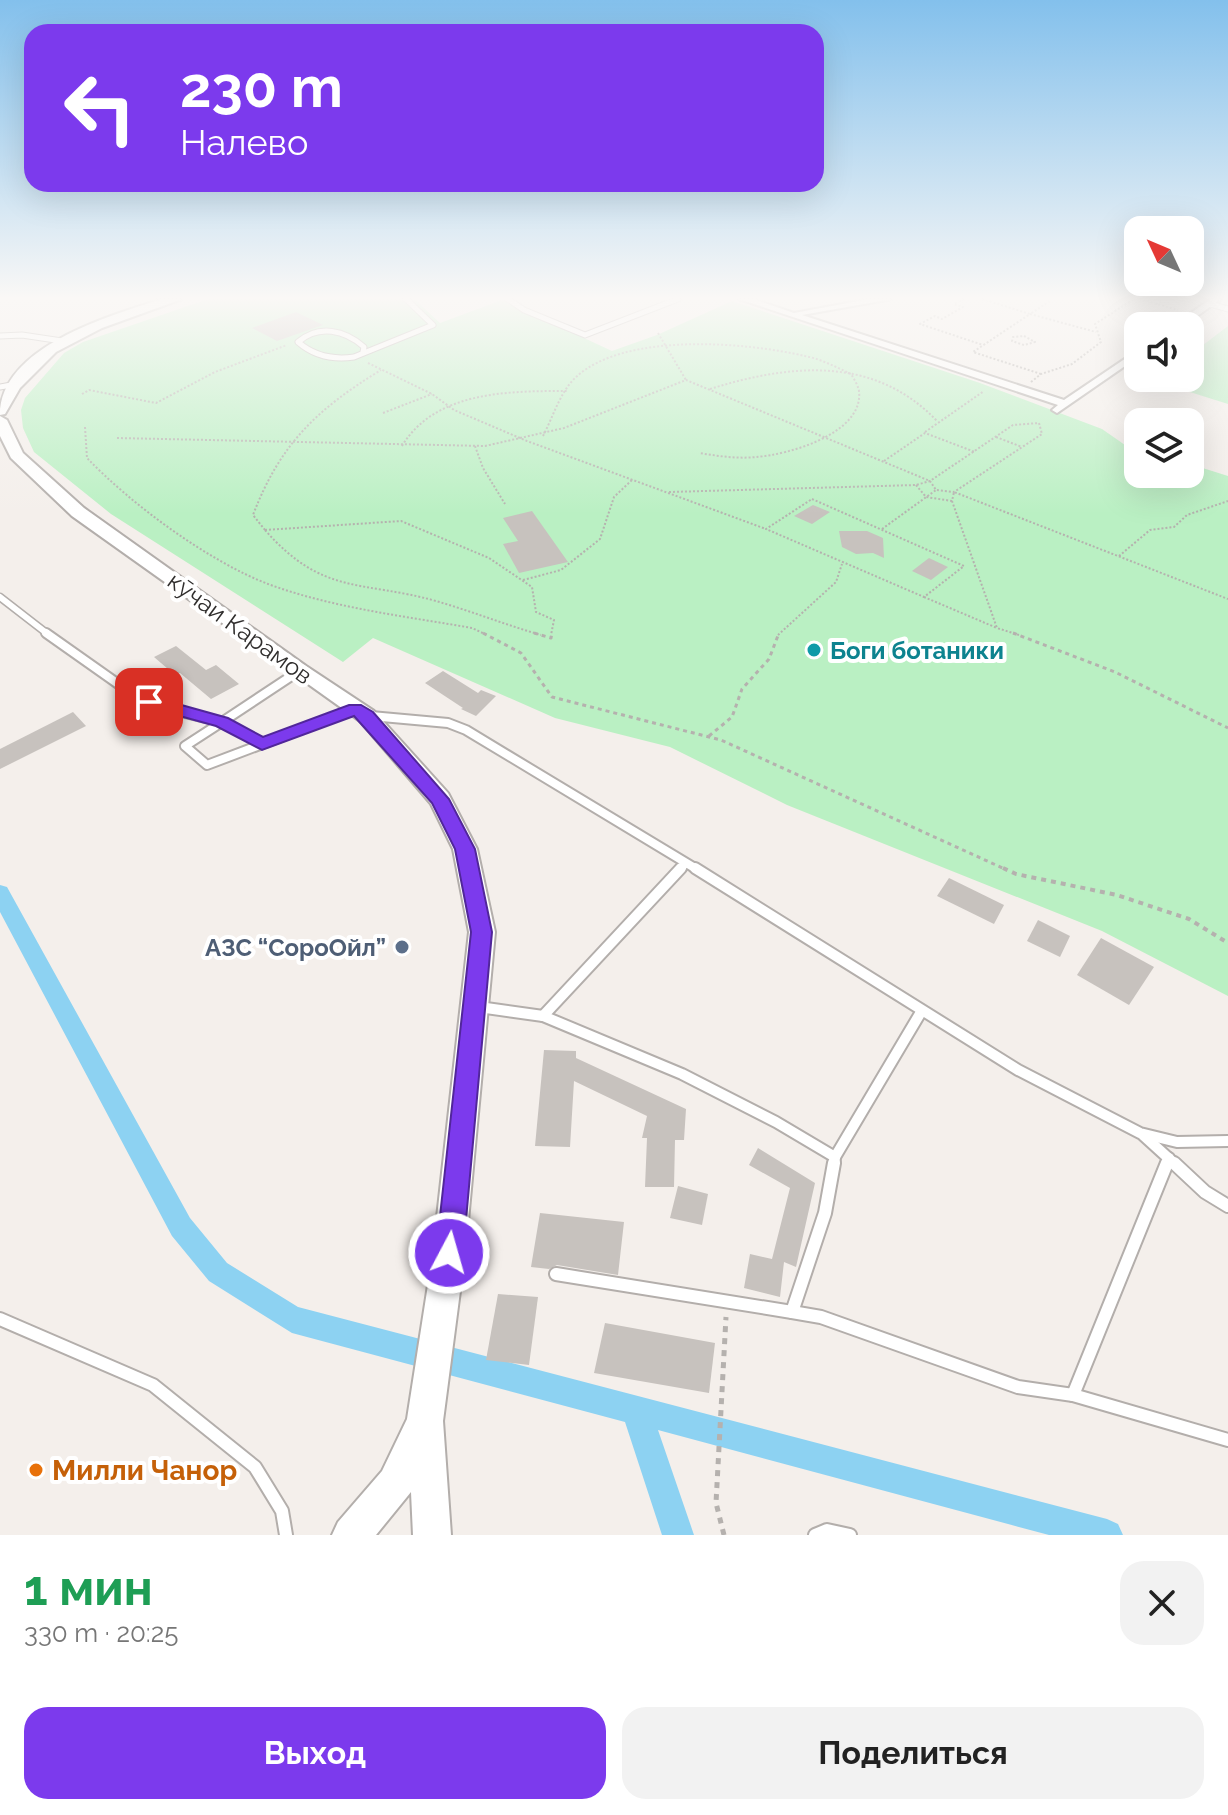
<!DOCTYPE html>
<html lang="ru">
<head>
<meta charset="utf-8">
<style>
  :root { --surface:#fff; --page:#f2f2f2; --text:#222; --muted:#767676; --accent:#7c3aed }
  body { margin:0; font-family:Raleway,sans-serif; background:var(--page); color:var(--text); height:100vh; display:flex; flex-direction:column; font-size:30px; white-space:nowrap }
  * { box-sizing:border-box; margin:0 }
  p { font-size:26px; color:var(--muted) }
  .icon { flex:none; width:44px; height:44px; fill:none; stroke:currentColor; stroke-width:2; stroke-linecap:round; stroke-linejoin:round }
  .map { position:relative; height:1535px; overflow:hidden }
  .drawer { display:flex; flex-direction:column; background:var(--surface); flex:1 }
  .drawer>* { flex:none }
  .banner { position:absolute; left:24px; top:24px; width:800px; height:168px; border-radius:24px; box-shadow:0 8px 32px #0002; background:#7c3aed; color:#fff; overflow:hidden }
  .needle { width:52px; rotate:314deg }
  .buttons { position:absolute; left:1124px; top:216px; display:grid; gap:16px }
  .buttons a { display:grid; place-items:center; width:80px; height:80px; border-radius:16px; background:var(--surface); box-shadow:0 8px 32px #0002; font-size:40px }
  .pin { position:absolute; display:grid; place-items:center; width:68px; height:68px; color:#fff; margin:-34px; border-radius:16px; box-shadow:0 4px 12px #0006 }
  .me { position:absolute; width:88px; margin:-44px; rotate:6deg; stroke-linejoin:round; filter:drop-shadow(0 0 6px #0008) }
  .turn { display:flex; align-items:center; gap:28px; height:168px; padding:0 24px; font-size:36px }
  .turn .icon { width:104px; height:104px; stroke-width:2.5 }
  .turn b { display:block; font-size:56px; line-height:68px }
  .round { display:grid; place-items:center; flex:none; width:84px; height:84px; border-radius:24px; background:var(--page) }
  .overview { display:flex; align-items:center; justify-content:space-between; height:136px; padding:0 24px }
  h1 { font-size:48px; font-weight:700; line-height:60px; color:#1e9e55 }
  .cta { display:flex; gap:16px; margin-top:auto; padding:16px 24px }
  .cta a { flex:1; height:92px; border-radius:24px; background:var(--accent); color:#fff; font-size:32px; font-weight:700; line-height:92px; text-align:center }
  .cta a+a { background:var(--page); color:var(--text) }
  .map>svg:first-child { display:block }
</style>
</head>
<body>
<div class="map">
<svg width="1228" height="1535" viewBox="0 0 1228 1535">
  <rect width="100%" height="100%" fill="#f4efeb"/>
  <!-- green -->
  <g fill="#baf0c3">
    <path d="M 208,299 L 414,299 L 440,323 L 502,300 L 612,351 L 657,335 L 732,301 L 980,383 L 1102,429 L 1125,445 L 1138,449 L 1138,474 L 1190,474 L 1190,464 L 1228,476 L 1228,996 L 1102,931 L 787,805 L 670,747 L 555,718 L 373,638 L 343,662 L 111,514 L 34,452 L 23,428 L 21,410 L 25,398 L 64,353 L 83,342 Z"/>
    <path d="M 1228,326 L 1228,404 L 1155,381 L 1159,378 L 1190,378 L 1190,355 Z"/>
  </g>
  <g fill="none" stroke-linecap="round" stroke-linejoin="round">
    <!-- canal -->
    <path fill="#8dd2f2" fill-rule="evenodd" d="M 0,885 L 7,887 L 190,1218 L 227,1263 L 298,1307 L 1107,1519 L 1118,1524 L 1123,1535 L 1049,1535 L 658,1430 L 694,1535 L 662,1535 L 625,1422 L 292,1333 L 209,1281 L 172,1236 L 0,912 Z"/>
  </g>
  <!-- building -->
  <g fill="#c7c2be">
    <path d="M 296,312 L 323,325 L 277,341 L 252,328 Z"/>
    <path d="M 813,505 L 830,512 L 812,524 L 794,516 Z"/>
    <path d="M 532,511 L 568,562 L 519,573 L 503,544 L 518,541 L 503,518 Z"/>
    <path d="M 839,531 L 867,531 L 883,538 L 884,558 L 873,553 L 856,554 L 842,547 Z"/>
    <path d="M 929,558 L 948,567 L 931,580 L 912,571 Z"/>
    <path d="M 176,646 L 206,670 L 216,665 L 239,684 L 211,699 L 180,673 L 175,675 L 154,657 Z"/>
    <path d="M 443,671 L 478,693 L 481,690 L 496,696 L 476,716 L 461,709 L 463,708 L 425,683 Z"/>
    <path d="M 73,712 L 86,726 L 0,769 L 0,749 Z"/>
    <path d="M 949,878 L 1004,905 L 994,924 L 937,896 Z"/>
    <path d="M 1038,920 L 1070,936 L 1060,957 L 1027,941 Z"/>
    <path d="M 1101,938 L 1154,967 L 1129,1005 L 1077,975 Z"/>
    <path d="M 544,1050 L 576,1051 L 576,1058 L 686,1109 L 684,1140 L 675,1140 L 674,1187 L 645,1187 L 647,1138 L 642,1138 L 647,1116 L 574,1081 L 570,1147 L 535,1146 Z"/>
    <path d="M 758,1148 L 815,1183 L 796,1267 L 784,1262 L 780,1297 L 744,1288 L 750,1254 L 772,1259 L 790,1188 L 749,1165 Z"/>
    <path d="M 678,1186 L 708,1194 L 702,1225 L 670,1218 Z"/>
    <path d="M 540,1213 L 624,1222 L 618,1275 L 557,1265 L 549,1269 L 531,1267 Z"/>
    <path d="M 498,1294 L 538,1297 L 529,1365 L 486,1360 Z"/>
    <path d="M 605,1323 L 715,1343 L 709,1393 L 594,1373 Z"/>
  </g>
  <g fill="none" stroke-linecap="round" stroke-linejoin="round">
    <!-- service-far4 casing -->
    <g stroke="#b3aeab" stroke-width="7">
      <g id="service-far4">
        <path d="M 508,299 L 524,310 L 585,335 L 678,299"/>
        <path d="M 1210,304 L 1228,309"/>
        <path d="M 0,336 L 22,335 L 62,341"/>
        <path d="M 363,352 L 364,347 C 345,330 319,324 298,342 C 314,356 333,360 354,357 L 433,325 L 406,299"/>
        <path d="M 0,387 L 11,385"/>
      </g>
    </g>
    <!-- service-far3 casing -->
    <g stroke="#b3aeab" stroke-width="9">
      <path id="service-far3" d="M 0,597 L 49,635"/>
    </g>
    <!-- service-far2 casing -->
    <g stroke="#b3aeab" stroke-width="12">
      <g id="service-far2">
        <path d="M 46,633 L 131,693 L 168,709 L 222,722 L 299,671"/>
        <path d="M 371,716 L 448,723 L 466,730 L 698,870"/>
        <path d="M 262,744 L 222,722 L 185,746 L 207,765 L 355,709"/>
        <path d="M 679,870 L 685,864"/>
      </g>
    </g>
    <!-- service-far1 casing -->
    <g stroke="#b3aeab" stroke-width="14">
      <g id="service-far1">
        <path d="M 695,868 L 1018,1070 L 1140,1133 L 1177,1142 L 1228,1141"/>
        <path d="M 479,1007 L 543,1016 L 682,1074 L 776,1122 L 835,1157 L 921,1012"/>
        <path d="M 543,1016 L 681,868"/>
        <path d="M 1143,1135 L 1176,1165"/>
        <path d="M 834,1165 L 835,1157"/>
        <path d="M 1166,1165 L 1169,1158"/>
      </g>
    </g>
    <!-- service casing -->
    <g stroke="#b3aeab" stroke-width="16">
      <g id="service">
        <path d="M 834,1163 L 825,1213 L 792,1312 L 821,1317 L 1018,1387 L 1073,1395 L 1228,1440"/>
        <path d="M 1174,1163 L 1205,1192 L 1228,1206"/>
        <path d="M 556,1274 L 792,1312"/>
        <path d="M 0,1319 L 153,1385 L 255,1467 L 282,1511 L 286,1535"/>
        <path d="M 1073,1395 L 1167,1163"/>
        <path d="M 815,1535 L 827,1530 L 850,1535"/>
      </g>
    </g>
    <!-- minor casing -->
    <g stroke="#b3aeab" stroke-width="4">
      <g id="minor">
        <path d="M 739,299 L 753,299 L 794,313 L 869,299 L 892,299 L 802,315 L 1064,400 L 1138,350 L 1138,357 L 1057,413 L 1052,410 L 1058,405 Z"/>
        <path d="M 1211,299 L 1221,299 L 1183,326 L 1172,326 Z"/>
      </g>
    </g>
    <!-- secondary casing -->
    <g stroke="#b3aeab" stroke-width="4">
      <g id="secondary">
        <path d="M 162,299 L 182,299 L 102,328 L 56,352 L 20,388 L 5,414 L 0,415 C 0,347 109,316 162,299 Z"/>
        <path d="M 0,416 L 7,420 L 23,453 L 84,508 L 306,666 L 374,711 L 448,793 L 477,849 L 495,932 L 465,1253 L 443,1421 L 451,1535 L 413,1535 L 411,1492 L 376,1535 L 332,1535 L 338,1522 L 382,1471 L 407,1419 L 433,1253 L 469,932 L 453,849 L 431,804 L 360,721 L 72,516 L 11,458 L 0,436 Z"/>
      </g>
    </g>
    <!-- path-far3 -->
    <g stroke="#b5b1ae" stroke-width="2" stroke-dasharray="2 2" stroke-linecap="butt">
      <path d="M 964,299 L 954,304 L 963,307 L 942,319 L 935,316 L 920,324 L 983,345"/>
      <path d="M 982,299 L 1030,314 L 1050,301 L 1047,299"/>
      <path d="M 1139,299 L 1178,310"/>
      <path d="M 1156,304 L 1163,299"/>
      <path d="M 658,333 L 686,380"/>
      <path d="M 1024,336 L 1035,342 L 1024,345 L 1012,341 L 1013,337 Z"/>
      <path d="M 368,363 L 432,394 L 454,410 L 527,441 L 766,529"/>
      <path d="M 1041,374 L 973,352 L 1030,314 L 1096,332"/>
      <path d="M 1031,382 L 1041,374 L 1072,364 L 1101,342 L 1095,324 L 1134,299"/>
      <path d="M 710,389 C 790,364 874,355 937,421"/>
      <path d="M 82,394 L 89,390 L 156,403 L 215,372 L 287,345"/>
      <path d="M 383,413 L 432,394"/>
      <path d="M 1039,423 L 1042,434 L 954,492 L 936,490 L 930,481 L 1013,425 Z"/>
      <path d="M 85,427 L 87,458 C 131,504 208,561 268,584 C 333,608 404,616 472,628 L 487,635"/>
      <path d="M 925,432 L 984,391"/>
      <path d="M 543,436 C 553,417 560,392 576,377 C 625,332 745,342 805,356 C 821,359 836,367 851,374 C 854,379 858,385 859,391 C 864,434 787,455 756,457 C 737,459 718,456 699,453"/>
      <path d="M 996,437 L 1022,447"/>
      <path d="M 117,438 L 485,446 L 564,428 L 686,380 L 930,481"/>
      <path d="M 402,446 C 435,391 509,391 567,391"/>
      <path d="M 475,446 L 483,468 L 505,504"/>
      <path d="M 884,461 L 925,433 L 975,452"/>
      <path d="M 916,485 L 926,497 L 952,501"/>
      <path d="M 669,492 L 916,485 L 930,481"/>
      <path d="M 812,499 L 964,566 L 924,597 L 766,529 Z"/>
      <path d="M 882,529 L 936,490"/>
      <path d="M 265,530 C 323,596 361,580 436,601 C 471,611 506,625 541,635"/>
      <path d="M 265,530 L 253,515 C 280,444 317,409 381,370"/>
      <path d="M 265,530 L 401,521 L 489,558 L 532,587 L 536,612 L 554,620 L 551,635"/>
      <path d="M 1119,556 L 1150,530 L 1174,527 L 1187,515 L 1228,501"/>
      <path d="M 523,580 L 561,570 L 600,539 L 614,497 L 633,479"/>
      <path d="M 924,597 L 997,628"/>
      <path d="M 778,635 L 836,582 L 842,564"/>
      <path d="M 1019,635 L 997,628 L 952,501 L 954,492 L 1228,599"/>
    </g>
    <!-- path-far2 -->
    <g stroke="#b5b1ae" stroke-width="3" stroke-dasharray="4 4" stroke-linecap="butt">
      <path d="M 483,633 L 521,653 L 552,697 L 721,740 L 1007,870"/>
      <path d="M 534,633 L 551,638 L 552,633"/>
      <path d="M 1013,633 L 1115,672 L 1228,728"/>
      <path d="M 709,736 L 732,717 L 742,689 L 769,659 L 779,633"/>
    </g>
    <!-- path-far1 -->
    <path stroke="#b5b1ae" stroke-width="4" stroke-dasharray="5 5" stroke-linecap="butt" d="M 1003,868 L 1016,874 L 1117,895 L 1189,919 L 1228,943"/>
    <!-- path -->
    <path stroke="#b5b1ae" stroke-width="5" stroke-dasharray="6 6" stroke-linecap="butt" d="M 724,1535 L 716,1503 L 726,1317"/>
    <!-- service-far4 -->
    <use href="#service-far4" stroke="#fff" stroke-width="5"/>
    <!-- service-far3 -->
    <use href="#service-far3" stroke="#fff" stroke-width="6"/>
    <!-- service-far2 -->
    <use href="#service-far2" stroke="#fff" stroke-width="8"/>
    <!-- service-far1 -->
    <use href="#service-far1" stroke="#fff" stroke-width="10"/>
    <!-- service -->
    <use href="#service" stroke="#fff" stroke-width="12"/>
    <!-- minor -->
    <use href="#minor" fill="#fff" fill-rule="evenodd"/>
    <!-- secondary -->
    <use href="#secondary" fill="#fff" fill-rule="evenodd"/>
  </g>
  <!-- sky -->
  <linearGradient id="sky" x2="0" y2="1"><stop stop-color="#83c0ec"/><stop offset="0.58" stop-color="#faf8f6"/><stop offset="1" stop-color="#faf8f6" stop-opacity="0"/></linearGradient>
  <rect width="1228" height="514" fill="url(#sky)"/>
  <!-- route -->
  <path fill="#7c3aed" stroke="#51269a" stroke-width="2" d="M 149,696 L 228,718 L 263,737 L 349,705 L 361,705 L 373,712 L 449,799 L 475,849 L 492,932 L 463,1253 L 459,1263 L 449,1267 L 440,1263 L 436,1253 L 471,932 L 455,849 L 432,803 L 354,716 L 262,750 L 216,726 L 143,706 L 140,702 Z"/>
  <!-- markers -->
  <circle fill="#0f9aa8" stroke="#fff" stroke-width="3" cx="814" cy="650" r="8"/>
  <circle fill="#5c6f8a" stroke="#fff" stroke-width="3" cx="402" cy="947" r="8"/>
  <circle fill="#e8710a" stroke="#fff" stroke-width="3" cx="36" cy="1470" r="8"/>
  <g text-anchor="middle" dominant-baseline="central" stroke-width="8" stroke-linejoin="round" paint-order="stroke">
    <!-- street labels -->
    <g font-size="24" fill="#302e2d" stroke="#fff">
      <text transform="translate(240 628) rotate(36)">кӯчаи Карамов</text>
    </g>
    <!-- culture labels -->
    <g font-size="24" font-weight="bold" fill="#0d838f" stroke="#fff" text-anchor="start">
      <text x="830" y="650">Боги ботаники</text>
    </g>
    <!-- service labels -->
    <g font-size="24" font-weight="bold" fill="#4e5e75" stroke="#fff" text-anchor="end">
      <text x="386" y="947">АЗС “СороОйл”</text>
    </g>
    <!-- near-food labels -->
    <g font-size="28" font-weight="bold" fill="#c56008" stroke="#fff" text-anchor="start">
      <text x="52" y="1470">Милли Чанор</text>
    </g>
  </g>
</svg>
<div class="buttons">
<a><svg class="needle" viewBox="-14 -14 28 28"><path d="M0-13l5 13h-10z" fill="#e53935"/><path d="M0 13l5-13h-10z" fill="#767676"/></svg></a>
<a><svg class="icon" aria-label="sound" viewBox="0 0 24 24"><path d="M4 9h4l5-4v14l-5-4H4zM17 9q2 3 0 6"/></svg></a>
<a><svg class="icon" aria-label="layers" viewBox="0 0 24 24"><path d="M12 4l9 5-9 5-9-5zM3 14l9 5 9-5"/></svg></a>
</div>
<div class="pin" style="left:149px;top:702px;background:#d93025"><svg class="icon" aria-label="arrive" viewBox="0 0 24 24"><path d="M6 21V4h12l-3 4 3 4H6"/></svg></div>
<svg class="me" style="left:449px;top:1253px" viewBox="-20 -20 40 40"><circle r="17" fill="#7c3aed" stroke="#fff" stroke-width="3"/><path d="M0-11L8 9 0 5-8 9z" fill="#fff"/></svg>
<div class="banner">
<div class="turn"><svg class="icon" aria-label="left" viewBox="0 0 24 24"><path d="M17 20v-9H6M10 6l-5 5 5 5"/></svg><div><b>230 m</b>Налево</div></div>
</div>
</div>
<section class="drawer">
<div class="overview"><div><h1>1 мин</h1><p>330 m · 20:25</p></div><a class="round"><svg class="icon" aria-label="close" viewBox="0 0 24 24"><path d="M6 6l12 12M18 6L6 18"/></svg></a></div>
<div class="cta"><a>Выход</a><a>Поделиться</a></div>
</section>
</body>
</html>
